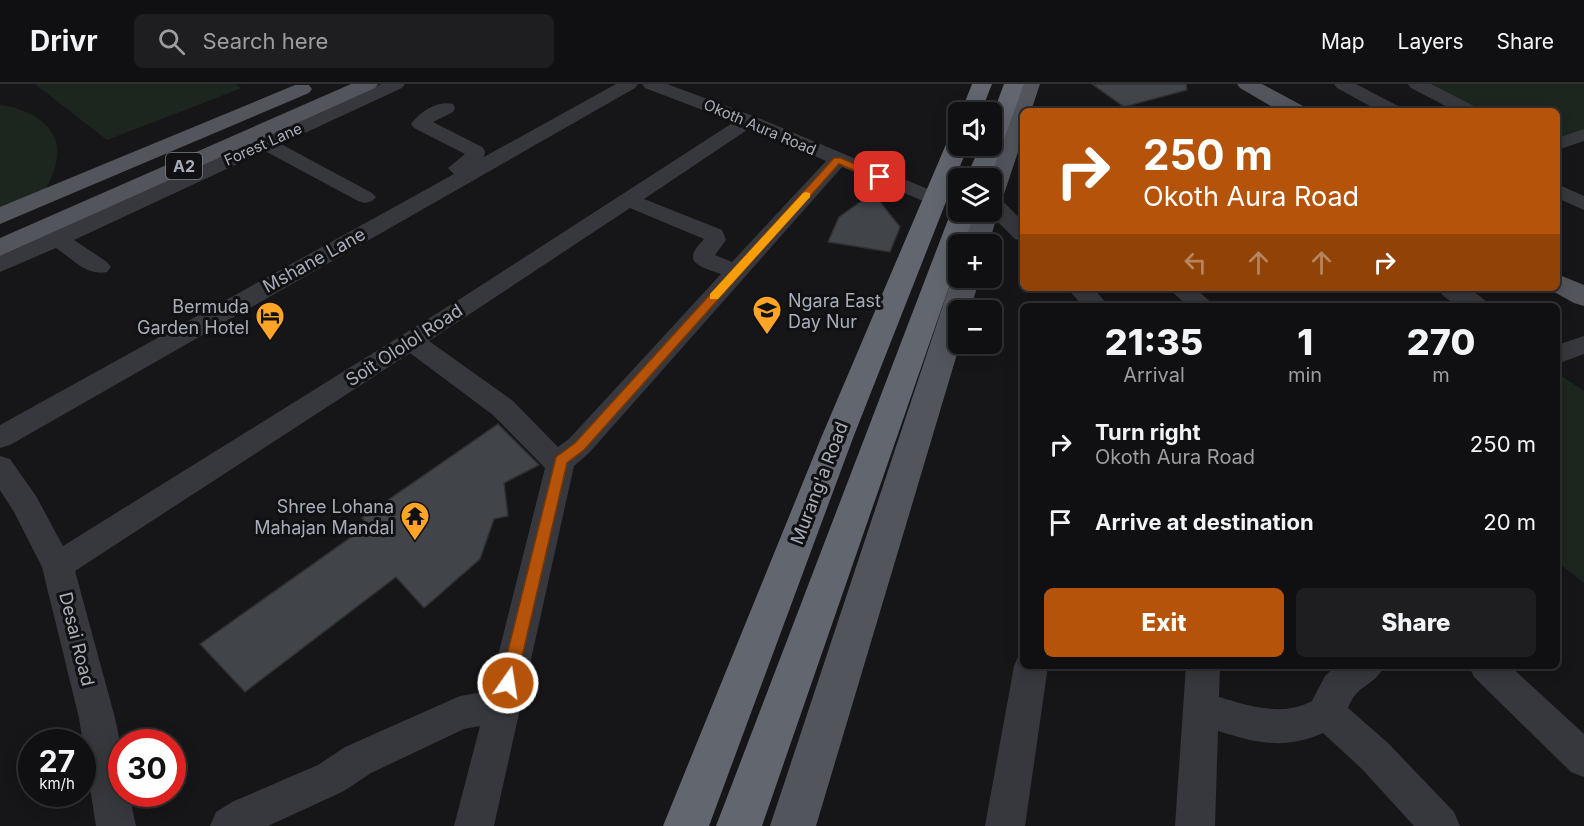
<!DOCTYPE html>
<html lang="en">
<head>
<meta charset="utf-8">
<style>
  :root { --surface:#101012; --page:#1e1e20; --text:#f1f3f6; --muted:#9c9d9f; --line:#303032; --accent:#b45309 }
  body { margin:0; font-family:Inter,sans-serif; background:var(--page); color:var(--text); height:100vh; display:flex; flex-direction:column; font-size:22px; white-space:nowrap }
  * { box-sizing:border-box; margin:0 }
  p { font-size:20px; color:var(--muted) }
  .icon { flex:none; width:33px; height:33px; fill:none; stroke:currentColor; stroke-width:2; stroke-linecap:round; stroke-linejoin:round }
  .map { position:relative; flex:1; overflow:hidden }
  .sheet { position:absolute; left:1020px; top:219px; width:540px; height:366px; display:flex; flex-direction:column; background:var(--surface); border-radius:9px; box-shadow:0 3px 15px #0003,0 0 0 2px var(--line) }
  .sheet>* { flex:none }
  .banner { position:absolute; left:1020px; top:24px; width:540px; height:183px; border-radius:9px; box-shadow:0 3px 15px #0003,0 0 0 2px var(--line); background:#b45309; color:#fff; overflow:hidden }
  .controls { position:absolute; left:948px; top:18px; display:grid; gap:12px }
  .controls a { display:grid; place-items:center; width:54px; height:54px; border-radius:9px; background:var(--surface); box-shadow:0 3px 15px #0003,0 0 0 2px var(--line); font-size:30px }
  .speed { position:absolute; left:18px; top:645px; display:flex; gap:12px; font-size:30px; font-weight:700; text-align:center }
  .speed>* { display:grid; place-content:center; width:78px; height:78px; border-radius:50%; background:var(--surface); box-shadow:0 3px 15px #0003,0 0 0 2px var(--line); line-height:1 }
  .speed small { font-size:15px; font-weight:400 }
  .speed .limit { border:9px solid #d22; background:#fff; color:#111 }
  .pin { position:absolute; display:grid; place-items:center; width:51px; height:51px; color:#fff; margin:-26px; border-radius:12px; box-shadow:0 3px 9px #0006 }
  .me { position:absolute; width:66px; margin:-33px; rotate:13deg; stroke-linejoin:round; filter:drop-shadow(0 0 4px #0008) }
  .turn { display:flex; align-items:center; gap:21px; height:126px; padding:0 24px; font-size:27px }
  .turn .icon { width:78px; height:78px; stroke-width:2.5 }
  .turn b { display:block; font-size:42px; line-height:51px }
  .lanes { display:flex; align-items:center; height:57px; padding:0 24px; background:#0003; justify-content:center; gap:30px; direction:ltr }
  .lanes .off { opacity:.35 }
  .eta { display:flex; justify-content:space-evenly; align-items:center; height:102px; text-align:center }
  .eta b { font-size:36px; font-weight:800; line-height:42px }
  .cta { display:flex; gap:12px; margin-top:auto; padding:12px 24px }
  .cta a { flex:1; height:69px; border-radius:9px; background:var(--accent); color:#fff; font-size:24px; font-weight:800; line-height:69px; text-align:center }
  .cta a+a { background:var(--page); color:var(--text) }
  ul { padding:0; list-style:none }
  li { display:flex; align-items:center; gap:18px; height:78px; padding:0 24px }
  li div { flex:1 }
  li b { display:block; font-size:22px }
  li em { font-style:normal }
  header { display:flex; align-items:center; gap:36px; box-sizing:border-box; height:84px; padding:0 30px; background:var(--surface); border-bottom:2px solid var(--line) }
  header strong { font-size:28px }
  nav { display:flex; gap:33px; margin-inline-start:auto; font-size:21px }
  .search { width:420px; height:54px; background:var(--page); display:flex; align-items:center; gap:15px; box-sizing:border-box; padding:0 21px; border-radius:9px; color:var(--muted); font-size:22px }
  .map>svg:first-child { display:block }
</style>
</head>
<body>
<header>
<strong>Drivr</strong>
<div class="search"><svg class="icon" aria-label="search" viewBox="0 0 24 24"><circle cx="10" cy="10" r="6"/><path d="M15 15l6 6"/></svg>Search here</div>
<nav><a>Map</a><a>Layers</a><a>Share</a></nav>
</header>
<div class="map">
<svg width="1584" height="742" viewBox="0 0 1584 742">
  <rect width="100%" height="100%" fill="#161618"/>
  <!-- green -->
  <g fill="#1d261e">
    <path d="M 35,0 L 235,0 L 242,4 L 107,56 Z"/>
    <path d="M 1417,0 L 1584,0 L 1584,51 L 1557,60 L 1557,27 L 1469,27 Z"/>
    <path d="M 0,21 C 33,25 67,46 55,83 C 52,92 49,101 42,108 C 33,117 12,122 0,127 Z"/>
    <path d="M 1557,289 L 1584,307 L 1584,499 L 1557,478 Z"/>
  </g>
  <!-- building -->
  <g fill="#414448" stroke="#2f3034" stroke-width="1.5">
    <path d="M 1092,0 L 1186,0 L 1187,6 L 1124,23 Z"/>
    <path d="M 873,109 L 900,143 L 890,168 L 828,158 L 839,133 Z"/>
    <path d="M 498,340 L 539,381 L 504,399 L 508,432 L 494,435 L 480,475 L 424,524 L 396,493 L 245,608 L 200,560 L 368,441 L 362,434 Z"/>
  </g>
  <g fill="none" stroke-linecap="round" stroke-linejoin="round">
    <!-- minor -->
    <g fill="#36383d" fill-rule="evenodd">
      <path d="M 381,0 L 405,0 L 402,4 L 281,60 L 372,109 L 376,113 L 372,117 L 365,119 L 358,117 L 265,67 L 74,156 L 107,178 L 111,183 L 107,188 C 88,193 71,174 56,164 L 0,188 L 0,172 Z"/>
      <path d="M 616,0 L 638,0 L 635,4 L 10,361 L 0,364 L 0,341 L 454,90 L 448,84 L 465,70 L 414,44 L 411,40 C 420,28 437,16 453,20 L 455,24 L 453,28 L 433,38 L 482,63 L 485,67 L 484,73 Z"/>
      <path d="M 642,0 L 667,0 L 756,33 L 942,111 L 946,115 L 942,119 L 935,121 L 928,119 L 842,83 L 589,369 L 574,382 L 494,742 L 454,742 L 480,642 L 464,645 L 371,689 L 344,707 L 268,742 L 210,742 L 216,728 L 232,718 L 318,681 L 345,663 L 460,612 L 489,607 L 545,384 L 493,331 L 410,269 L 75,487 L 115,634 L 122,668 L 122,710 L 129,710 L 136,742 L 96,742 L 79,634 L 42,483 L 14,428 L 0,406 L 0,372 L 10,375 L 36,412 L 63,462 L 460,215 L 734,38 L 645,4 ZM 750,44 L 826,77 L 732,178 L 715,171 L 726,156 L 722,146 L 644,115 ZM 630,124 L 704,155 C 701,159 693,166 693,172 C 691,182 714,187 721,190 L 569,355 L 558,363 L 513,317 L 429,257 Z"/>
      <path d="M 1334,0 L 1356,0 L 1400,23 L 1402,27 L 1379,27 L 1337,4 Z"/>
      <path d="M 1408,0 L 1431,0 L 1476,23 L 1478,27 L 1455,27 L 1411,4 Z"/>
      <path d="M 1584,45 L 1584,57 L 1557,66 L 1557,54 Z"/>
      <path d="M 1557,100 L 1584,112 L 1584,126 L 1557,114 Z"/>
      <path d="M 992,113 L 1000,114 L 1023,138 L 1023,157 L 1015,155 L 988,128 L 992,128 Z"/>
      <path d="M 1067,204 L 1093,204 L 1109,222 L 1083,222 Z"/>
      <path d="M 1168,204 L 1195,204 L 1215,222 L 1188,222 Z"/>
      <path d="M 1437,204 C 1457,204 1477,203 1489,222 C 1468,222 1450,224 1437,204 Z"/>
      <path d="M 1584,252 L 1584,270 L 1557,280 L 1557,261 Z"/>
      <path d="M 1023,569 L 1023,582 L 1048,582 L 1025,742 L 985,742 L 1014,582 L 1019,571 Z"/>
      <path d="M 1186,582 L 1220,582 L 1219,613 C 1249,622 1283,633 1312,617 L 1325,592 L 1336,582 L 1384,582 C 1374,604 1358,598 1348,624 L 1388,659 L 1454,728 L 1460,742 L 1414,742 L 1362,685 L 1323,649 C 1284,666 1257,659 1218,647 L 1215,742 L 1175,742 Z"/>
      <path d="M 1469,582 L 1510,582 L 1584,650 L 1584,693 L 1571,688 L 1474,593 Z"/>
    </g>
    <!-- major -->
    <g fill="#52555c" fill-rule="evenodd">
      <path d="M 351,0 L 378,0 L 375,4 L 0,172 L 0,154 Z"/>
      <path d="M 1020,0 L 1040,0 L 1031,27 L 1023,27 L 1023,53 L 1004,110 L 1001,115 L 992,117 L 992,94 L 985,94 Z"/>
      <path d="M 1237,0 L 1262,0 L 1303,22 L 1306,27 L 1279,27 L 1240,4 Z"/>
      <path d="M 295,1 L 309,1 L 312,5 L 309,9 L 0,140 L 0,123 Z"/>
      <path d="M 992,122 L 998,128 L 989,160 L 963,160 L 974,128 L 992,128 Z"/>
      <path d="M 956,188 L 958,188 L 958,194 L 980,194 L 970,226 L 958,226 L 960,260 L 816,742 L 770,742 L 952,194 Z"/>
      <path d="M 1557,190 L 1584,201 L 1584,222 L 1574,219 L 1547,204 L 1557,204 Z"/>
    </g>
    <!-- highway -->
    <g fill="#62666e" fill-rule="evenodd">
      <path d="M 972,0 L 992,0 L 981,28 L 961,28 Z"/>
      <path d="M 1004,0 L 1024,0 L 990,94 L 966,94 L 980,62 L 992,62 L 992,32 Z"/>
      <path d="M 958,51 L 958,62 L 968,62 L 853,354 L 709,742 L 663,742 L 821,354 L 947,58 L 950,53 Z"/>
      <path d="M 958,122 L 958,128 L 975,128 L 964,160 L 958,160 L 958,177 L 762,742 L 716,742 L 951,128 L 954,123 Z"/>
    </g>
  </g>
  <!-- route -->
  <path fill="#b45309" stroke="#753606" stroke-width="1.5" d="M 834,74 L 841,74 L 885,93 L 877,96 L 839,80 L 584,366 L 567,379 L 516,599 L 514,604 L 508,607 L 502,604 L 500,599 L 556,373 L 575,359 Z"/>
  <!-- slow -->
  <path fill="#f59e0b" d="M 806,108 L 810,109 L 810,113 L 718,215 L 710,215 L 710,210 L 803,109 Z"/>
  <!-- icons -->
  <defs>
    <g id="school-pin" transform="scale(1.5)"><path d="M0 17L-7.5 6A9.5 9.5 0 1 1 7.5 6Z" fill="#fea527" stroke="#111113"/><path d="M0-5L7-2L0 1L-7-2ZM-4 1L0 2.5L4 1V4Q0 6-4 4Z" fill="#111"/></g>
    <g id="hotel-pin" transform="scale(1.5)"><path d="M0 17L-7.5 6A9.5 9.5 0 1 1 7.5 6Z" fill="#fea527" stroke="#111113"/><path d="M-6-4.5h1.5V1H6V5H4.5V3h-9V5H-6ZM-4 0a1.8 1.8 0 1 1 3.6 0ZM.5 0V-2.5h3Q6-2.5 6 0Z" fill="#111"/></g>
    <g id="temple-pin" transform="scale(1.5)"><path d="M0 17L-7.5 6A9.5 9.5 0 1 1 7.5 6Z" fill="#fea527" stroke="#111113"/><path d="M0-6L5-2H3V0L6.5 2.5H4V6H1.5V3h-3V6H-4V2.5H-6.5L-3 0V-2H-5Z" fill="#111"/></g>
  </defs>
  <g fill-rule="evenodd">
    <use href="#school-pin" x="767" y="226"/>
    <use href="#hotel-pin" x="270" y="232"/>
    <use href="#temple-pin" x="415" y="432"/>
  </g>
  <g text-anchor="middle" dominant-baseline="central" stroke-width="6" stroke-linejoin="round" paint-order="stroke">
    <!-- far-street labels -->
    <g font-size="15" fill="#a7aeb9" stroke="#111113">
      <text transform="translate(760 43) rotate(23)">Okoth Aura Road</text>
      <text transform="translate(263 60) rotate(-24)">Forest Lane</text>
    </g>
    <!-- shield labels -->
    <rect fill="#111113" stroke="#7a7f87" stroke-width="1.5" x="166" y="69" width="36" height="26" rx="4.5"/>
    <g font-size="16" font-weight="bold" fill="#a7aeb9">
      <text x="184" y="82">A2</text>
    </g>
    <!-- street labels -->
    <g font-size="18" fill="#a7aeb9" stroke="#111113">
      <text transform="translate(314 176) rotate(-29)">Mshane Lane</text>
      <text transform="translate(404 261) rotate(-33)">Soit Ololol Road</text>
      <text transform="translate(819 399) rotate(-69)">Murang'a Road</text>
      <text transform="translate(77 555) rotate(76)">Desai Road</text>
    </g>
    <!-- poi labels -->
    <g font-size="18" fill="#a7aeb9" stroke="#111113" text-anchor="end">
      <text x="788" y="216" text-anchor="start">Ngara East<tspan x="788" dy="21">Day Nur</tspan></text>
      <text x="249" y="222">Bermuda<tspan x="249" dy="21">Garden Hotel</tspan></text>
      <text x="394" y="422">Shree Lohana<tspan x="394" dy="21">Mahajan Mandal</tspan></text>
    </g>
  </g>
</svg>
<div class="controls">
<a><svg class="icon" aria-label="sound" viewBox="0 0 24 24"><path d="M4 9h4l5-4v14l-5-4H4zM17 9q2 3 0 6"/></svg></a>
<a><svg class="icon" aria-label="layers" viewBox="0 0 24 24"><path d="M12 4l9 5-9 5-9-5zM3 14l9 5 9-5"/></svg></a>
<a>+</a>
<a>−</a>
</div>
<div class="speed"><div>27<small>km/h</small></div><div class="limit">30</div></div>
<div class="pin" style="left:880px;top:93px;background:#d93025"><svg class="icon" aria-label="arrive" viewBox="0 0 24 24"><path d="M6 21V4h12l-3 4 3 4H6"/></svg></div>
<svg class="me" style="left:508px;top:599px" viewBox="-20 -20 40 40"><circle r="17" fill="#b45309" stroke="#fff" stroke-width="3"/><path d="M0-11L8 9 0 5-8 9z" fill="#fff"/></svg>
<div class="banner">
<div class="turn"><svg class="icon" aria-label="right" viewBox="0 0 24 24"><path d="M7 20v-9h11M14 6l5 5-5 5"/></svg><div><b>250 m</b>Okoth Aura Road</div></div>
<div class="lanes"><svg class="icon off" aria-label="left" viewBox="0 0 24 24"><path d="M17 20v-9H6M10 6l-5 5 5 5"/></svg><svg class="icon off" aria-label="ahead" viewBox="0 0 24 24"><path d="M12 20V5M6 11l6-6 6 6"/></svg><svg class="icon off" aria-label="ahead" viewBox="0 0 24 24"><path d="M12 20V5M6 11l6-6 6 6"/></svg><svg class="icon" aria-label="right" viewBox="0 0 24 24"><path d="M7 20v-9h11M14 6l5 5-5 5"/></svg></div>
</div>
<section class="sheet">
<div class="eta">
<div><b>21:35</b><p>Arrival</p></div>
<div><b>1</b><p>min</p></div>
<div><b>270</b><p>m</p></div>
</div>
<ul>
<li><svg class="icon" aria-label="right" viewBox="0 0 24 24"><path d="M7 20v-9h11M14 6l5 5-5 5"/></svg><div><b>Turn right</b><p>Okoth Aura Road</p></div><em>250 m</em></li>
<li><svg class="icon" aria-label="arrive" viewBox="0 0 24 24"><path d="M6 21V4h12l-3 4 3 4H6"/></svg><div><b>Arrive at destination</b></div><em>20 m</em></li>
</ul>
<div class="cta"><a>Exit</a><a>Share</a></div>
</section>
</div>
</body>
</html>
